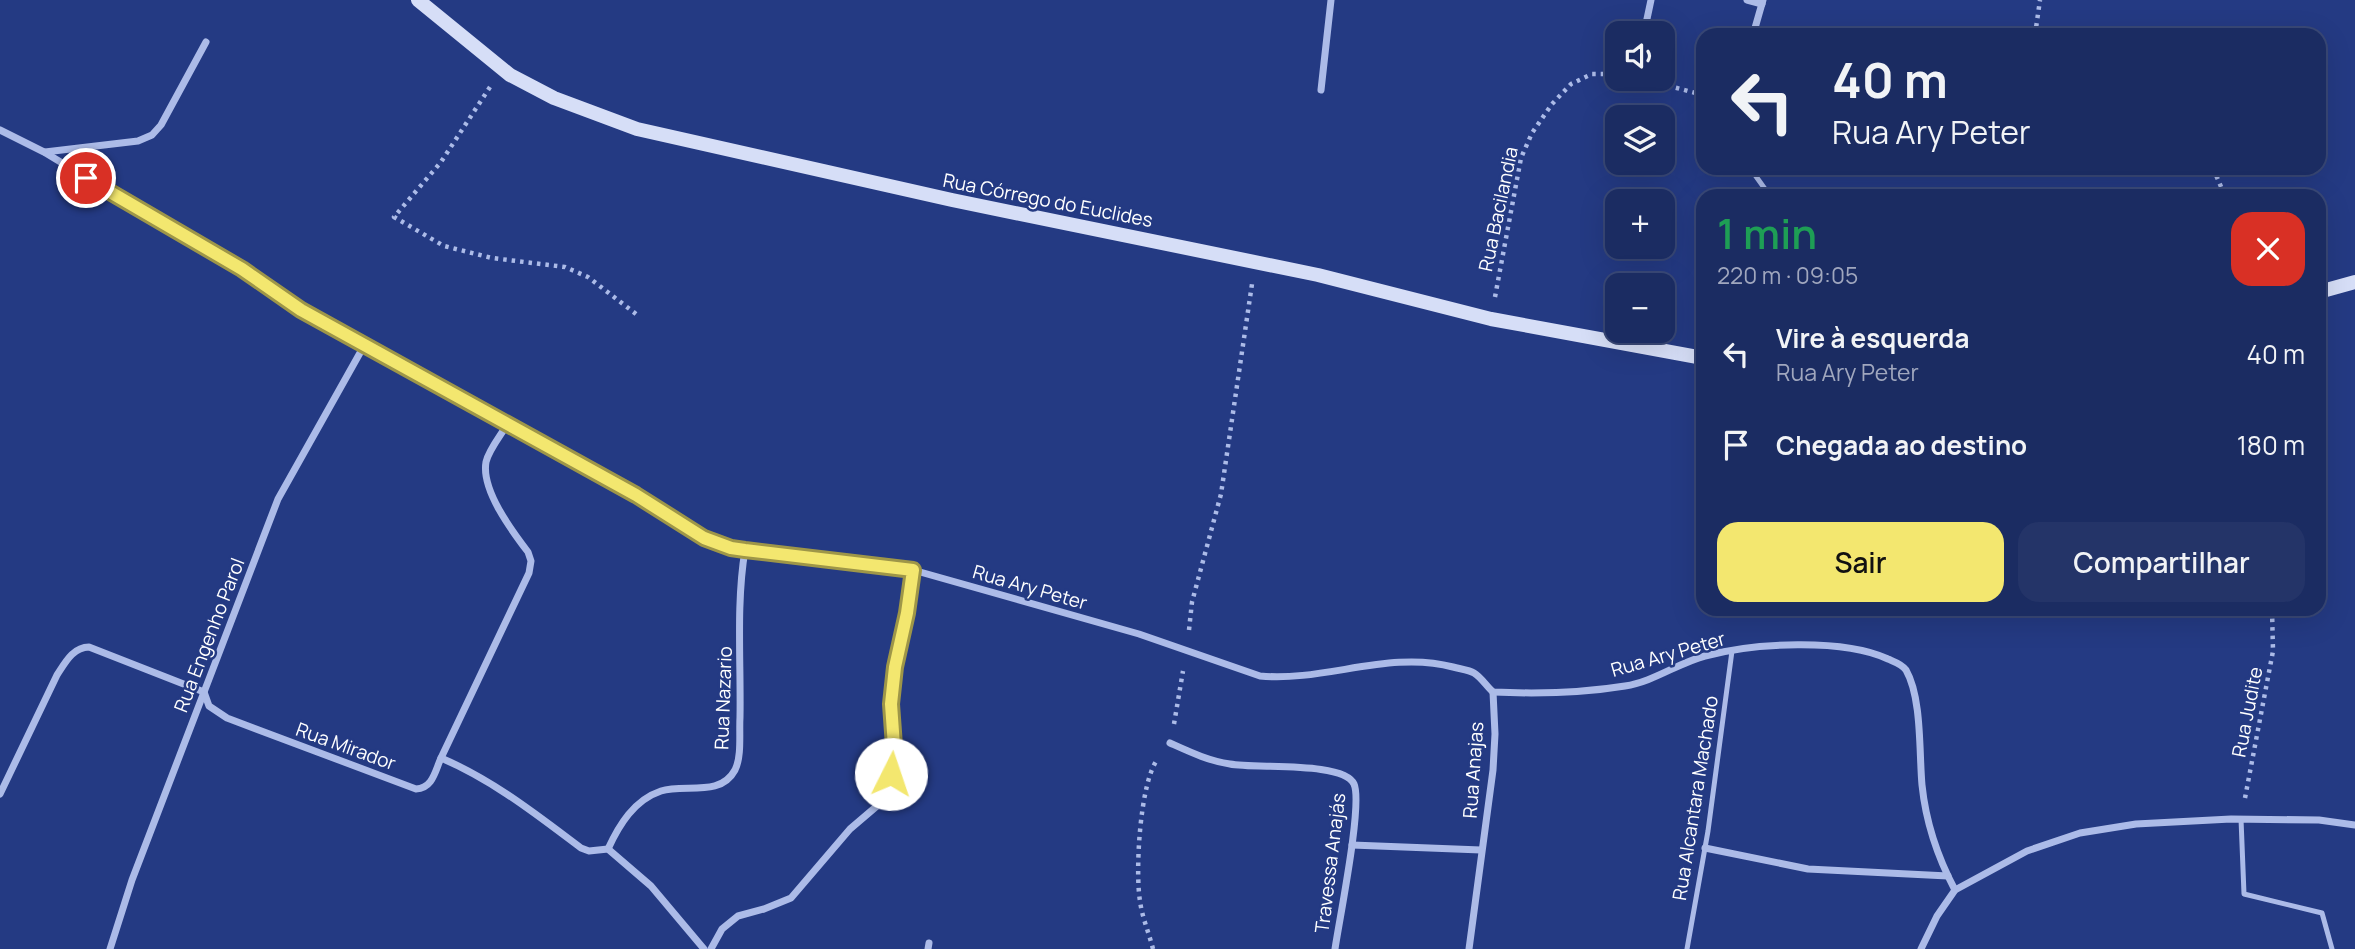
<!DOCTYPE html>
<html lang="pt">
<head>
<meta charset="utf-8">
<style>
  :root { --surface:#1b2c62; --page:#243468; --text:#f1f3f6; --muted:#a0a7be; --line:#394877; --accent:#f3e76f }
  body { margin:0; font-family:Manrope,sans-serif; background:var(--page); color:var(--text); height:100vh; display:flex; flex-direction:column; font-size:26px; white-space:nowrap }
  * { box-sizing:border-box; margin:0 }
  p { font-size:23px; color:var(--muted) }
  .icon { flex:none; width:38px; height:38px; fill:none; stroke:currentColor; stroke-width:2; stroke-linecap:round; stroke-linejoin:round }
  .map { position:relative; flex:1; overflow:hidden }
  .details { position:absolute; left:1696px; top:189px; width:630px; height:427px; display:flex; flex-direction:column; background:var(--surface); border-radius:21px; box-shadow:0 7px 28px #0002,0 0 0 2px var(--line) }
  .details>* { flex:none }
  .banner { position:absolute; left:1696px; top:28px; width:630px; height:147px; border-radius:21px; box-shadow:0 7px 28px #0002,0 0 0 2px var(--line); background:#1b2c62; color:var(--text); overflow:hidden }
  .buttons { position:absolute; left:1605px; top:21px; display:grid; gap:14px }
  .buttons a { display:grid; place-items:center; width:70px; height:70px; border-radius:14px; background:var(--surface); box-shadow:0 7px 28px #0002,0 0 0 2px var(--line); font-size:35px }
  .pin { position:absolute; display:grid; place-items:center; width:60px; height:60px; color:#fff; margin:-30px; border:4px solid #fff; border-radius:50%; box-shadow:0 2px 7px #0007 }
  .me { position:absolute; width:77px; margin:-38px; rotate:4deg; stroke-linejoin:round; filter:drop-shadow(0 0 5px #0008) }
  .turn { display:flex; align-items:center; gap:24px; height:147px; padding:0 21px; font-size:32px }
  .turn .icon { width:91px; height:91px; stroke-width:2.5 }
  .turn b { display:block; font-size:49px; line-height:60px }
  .round { display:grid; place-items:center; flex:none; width:74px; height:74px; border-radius:21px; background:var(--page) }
  .head { display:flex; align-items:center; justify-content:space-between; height:119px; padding:0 21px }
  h1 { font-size:42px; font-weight:600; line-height:52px; color:#1e9e55 }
  .button { display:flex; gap:14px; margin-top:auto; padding:14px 21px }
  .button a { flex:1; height:80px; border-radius:21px; background:var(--accent); color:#111; font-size:28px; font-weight:600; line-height:80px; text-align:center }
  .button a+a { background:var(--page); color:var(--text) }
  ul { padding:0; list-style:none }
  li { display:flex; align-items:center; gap:21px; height:91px; padding:0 21px }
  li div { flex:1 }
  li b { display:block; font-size:26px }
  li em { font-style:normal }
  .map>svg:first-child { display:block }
</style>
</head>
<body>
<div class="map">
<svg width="2355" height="949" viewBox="0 0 2355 949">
  <rect width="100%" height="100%" fill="#243a83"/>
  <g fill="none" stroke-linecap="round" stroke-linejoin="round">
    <!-- path -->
    <g stroke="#acbbe8" stroke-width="4.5" stroke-dasharray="3.5 5" stroke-linecap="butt">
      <path d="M 2035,35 L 2040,0"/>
      <path d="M 1643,79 L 1703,95"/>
      <path d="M 490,87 L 441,162 L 394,217 L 444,246 L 492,258 L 565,267 L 588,277 L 636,314"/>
      <path d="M 2213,168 L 2225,196"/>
      <path d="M 1495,297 L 1521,158 L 1532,133 L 1552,104 L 1571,84 L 1592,74 L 1617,74"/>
      <path d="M 1189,630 L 1192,602 L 1221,494 L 1252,284"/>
      <path d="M 1174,724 L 1183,671"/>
      <path d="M 2245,798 L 2273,651 L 2272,609"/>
      <path d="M 1153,949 C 1149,933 1142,917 1140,901 C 1135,871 1140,784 1157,760"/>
    </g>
    <!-- service -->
    <g stroke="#acbbe8" stroke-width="5">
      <path d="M 1750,168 L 1770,196"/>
      <path d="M 2241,819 L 2244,894 L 2322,913 L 2332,949"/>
      <path d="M 1687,949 L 1708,831 L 1732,651"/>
    </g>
    <!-- minor -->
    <g stroke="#acbbe8" stroke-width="7">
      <path d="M 1747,0 L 1762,4"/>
      <path d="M 1644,33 L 1651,0"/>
      <path d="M 1753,35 L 1763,0"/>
      <path d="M 1321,90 L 1331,0"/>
      <path d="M 0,130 L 44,152 L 171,229 L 242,269 L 301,310 L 636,495 L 704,538 L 731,547 L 913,570 L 1139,634 L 1260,676 C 1325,682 1389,650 1453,667 C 1460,669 1469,670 1474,673 C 1481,677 1487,687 1493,692 C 1537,694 1582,693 1625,686 C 1653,682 1678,663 1705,656 C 1753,643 1843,638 1888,659 C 1895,662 1902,664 1906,670 C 1922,698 1919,752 1922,785 C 1926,824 1937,856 1955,890"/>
      <path d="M 45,152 L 138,141 L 152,135 L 161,125 L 206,42"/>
      <path d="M 204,692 L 209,706 L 227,718 L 416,789 C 433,788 435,771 441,758 C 493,780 537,815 581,848 L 589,851 L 608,849 L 651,886 L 704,949"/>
      <path d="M 1170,743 C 1190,752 1209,761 1230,764 C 1255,769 1344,761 1354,784 C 1363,804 1339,921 1335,949"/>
      <path d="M 441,758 L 529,573 L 531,561 L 528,552 C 512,531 481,490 486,462 C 489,449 502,434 508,423"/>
      <path d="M 0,794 L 57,675 C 65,663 73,647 89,647 L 204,692"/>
      <path d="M 1352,845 L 1481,850"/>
      <path d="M 1705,848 L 1808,869 L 1948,876"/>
      <path d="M 608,849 C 619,825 634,800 661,791 C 684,783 720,798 735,770 C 742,756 739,733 740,717 C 741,662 736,604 745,550"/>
      <path d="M 110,949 L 132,880 L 278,499 L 365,344"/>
      <path d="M 711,949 L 722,929 L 738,916 L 764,909 L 791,898 L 850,829 L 884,800 L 890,783 L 895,746 L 892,704 L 895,667 L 907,613 L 913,570"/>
      <path d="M 928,949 L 929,943"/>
      <path d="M 1469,949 L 1493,770 L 1495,734 L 1493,692"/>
      <path d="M 1921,949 L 1937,916 L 1955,890 L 2027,851 L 2080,833 L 2136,824 L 2231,819 L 2319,820 L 2355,825"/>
    </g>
    <!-- secondary -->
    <g stroke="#d6def7" stroke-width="14">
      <path d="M 418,0 L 510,75 L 554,98 L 637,129 L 952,200 L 1318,275 L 1491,319 L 1703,358"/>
      <path d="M 2319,292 L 2355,282"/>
    </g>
  </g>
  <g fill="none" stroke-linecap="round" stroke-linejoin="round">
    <!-- route casing -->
    <g stroke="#9e9648" stroke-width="18">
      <path id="route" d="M 86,178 L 242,269 L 301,310 L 636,495 L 704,538 L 731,548 L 745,550 L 913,570 L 907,613 L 895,667 L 891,704 L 894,746 L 891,774"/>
    </g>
    <!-- route -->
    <use href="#route" stroke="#f3e76f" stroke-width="12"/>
  </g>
  <g text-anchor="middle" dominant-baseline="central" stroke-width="5" stroke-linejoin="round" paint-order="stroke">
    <!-- street labels -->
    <g font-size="19" fill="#fff" stroke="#243a83">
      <text transform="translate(1048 200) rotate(11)">Rua Córrego do Euclides</text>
      <text transform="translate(1498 209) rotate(-78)">Rua Bacilandia</text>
      <text transform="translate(1030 587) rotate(16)">Rua Ary Peter</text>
      <text transform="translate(209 635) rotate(-69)">Rua Engenho Parol</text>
      <text transform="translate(1668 654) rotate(-16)">Rua Ary Peter</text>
      <text transform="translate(723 698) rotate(-88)">Rua Nazario</text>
      <text transform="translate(2247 712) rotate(-79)">Rua Judite</text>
      <text transform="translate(346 746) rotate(20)">Rua Mirador</text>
      <text transform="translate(1473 770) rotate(-86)">Rua Anajas</text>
      <text transform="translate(1695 798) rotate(-81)">Rua Alcantara Machado</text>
      <text transform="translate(1330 863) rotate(-83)">Travessa Anajás</text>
    </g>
  </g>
</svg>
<div class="buttons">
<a><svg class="icon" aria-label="sound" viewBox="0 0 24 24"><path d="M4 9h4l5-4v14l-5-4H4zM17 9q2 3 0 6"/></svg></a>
<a><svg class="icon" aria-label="layers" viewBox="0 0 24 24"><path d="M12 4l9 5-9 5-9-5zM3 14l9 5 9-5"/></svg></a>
<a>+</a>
<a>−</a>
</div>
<div class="pin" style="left:86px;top:178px;background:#d93025"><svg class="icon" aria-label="arrive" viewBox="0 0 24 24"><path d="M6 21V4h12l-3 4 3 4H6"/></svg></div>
<svg class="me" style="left:891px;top:774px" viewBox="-20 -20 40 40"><circle r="19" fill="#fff"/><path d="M0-13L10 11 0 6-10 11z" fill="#f3e76f"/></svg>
<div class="banner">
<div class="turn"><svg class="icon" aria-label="left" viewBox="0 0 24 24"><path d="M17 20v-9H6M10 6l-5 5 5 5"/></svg><div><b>40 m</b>Rua Ary Peter</div></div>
</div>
<section class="details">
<div class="head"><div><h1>1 min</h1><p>220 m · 09:05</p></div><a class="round" style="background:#d93025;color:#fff"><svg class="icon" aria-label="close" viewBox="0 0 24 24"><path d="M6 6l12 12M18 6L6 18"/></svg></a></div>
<ul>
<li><svg class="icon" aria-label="left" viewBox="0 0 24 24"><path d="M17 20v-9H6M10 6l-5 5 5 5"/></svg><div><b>Vire à esquerda</b><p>Rua Ary Peter</p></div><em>40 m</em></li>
<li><svg class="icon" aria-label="arrive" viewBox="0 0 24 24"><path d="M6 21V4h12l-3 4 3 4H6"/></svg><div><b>Chegada ao destino</b></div><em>180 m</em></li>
</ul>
<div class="button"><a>Sair</a><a>Compartilhar</a></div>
</section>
</div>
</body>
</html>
